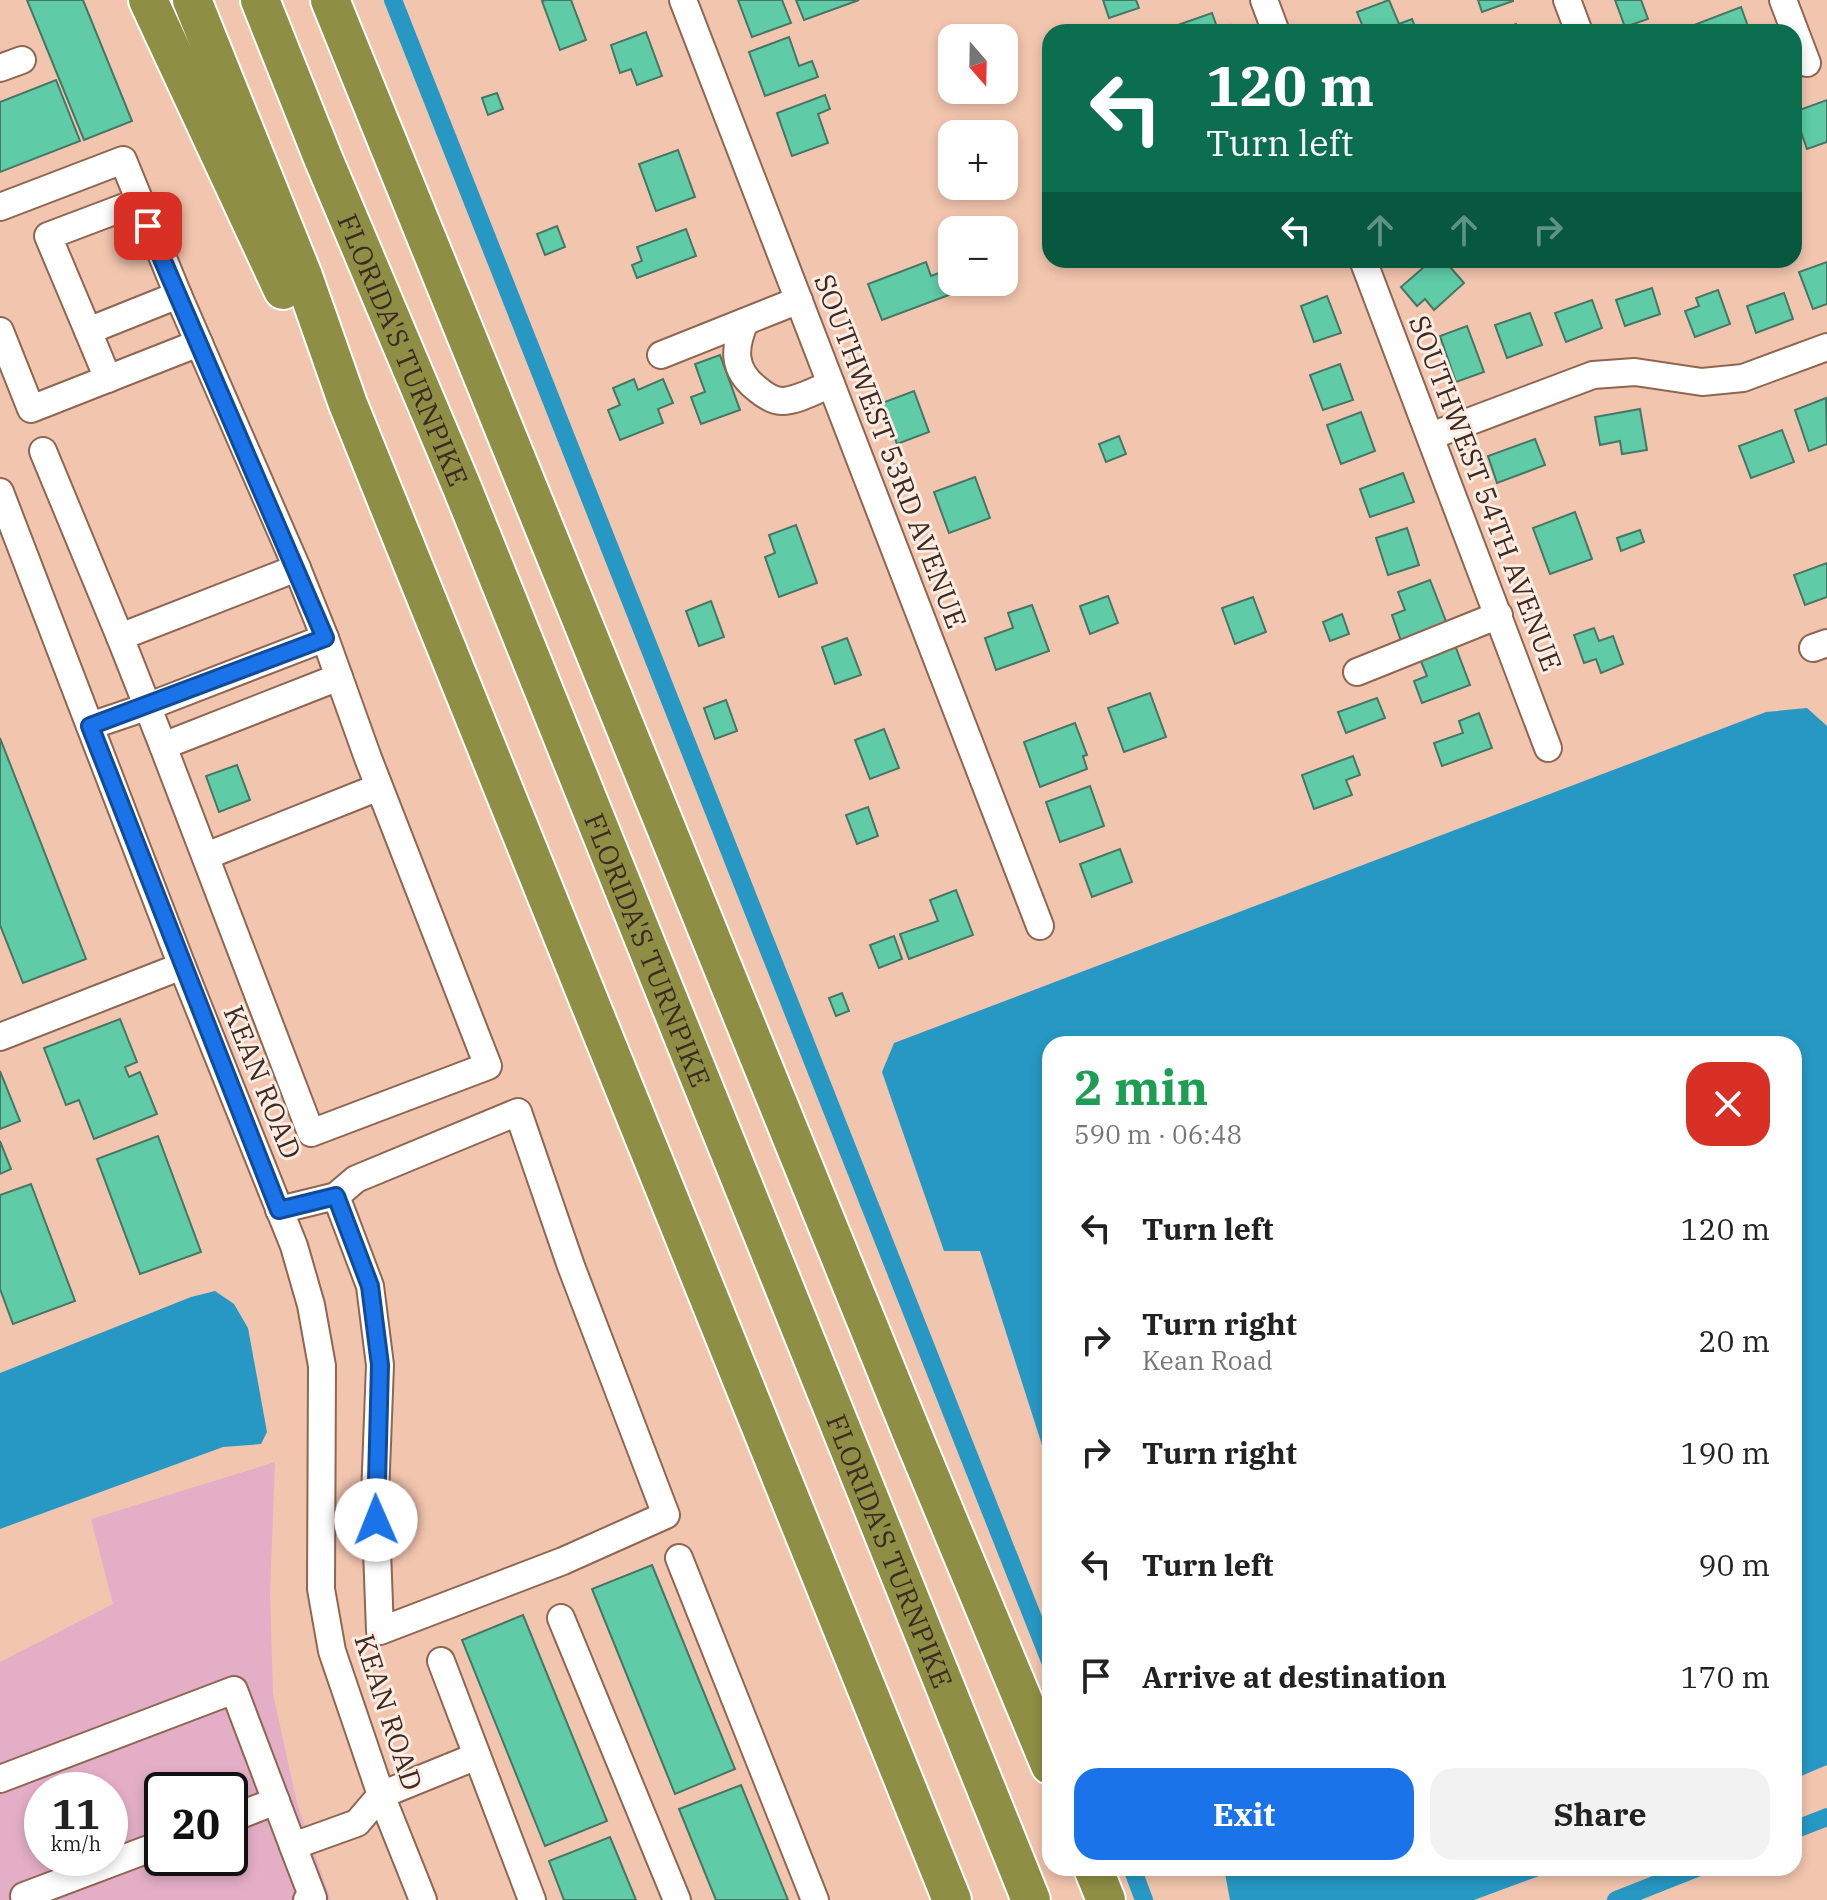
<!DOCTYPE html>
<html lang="en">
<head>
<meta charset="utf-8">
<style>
  :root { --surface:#fff; --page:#f2f2f2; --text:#222; --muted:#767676; --accent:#1a73e8 }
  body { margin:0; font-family:"IBM Plex Serif",serif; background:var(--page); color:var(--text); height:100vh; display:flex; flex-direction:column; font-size:30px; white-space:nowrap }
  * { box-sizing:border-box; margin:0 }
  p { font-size:26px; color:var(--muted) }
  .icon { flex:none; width:44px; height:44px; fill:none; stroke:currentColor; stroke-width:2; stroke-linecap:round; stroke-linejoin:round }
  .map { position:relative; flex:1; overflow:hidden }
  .details { position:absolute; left:1042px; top:1036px; width:760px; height:840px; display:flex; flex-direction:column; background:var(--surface); border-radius:24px; box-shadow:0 4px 12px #0003 }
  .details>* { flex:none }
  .hud { position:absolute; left:1042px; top:24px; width:760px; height:244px; border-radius:24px; box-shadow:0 4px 12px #0003; background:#0b6e4f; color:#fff; overflow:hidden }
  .needle { width:52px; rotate:160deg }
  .tools { position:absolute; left:938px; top:24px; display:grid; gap:16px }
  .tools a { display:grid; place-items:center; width:80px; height:80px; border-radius:16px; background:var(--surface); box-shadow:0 4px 12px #0003; font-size:40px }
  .speed { position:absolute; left:24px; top:1772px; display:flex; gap:16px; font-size:40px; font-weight:700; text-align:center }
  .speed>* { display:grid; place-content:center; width:104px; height:104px; border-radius:50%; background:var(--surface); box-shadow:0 4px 12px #0003; line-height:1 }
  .speed small { font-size:20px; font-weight:400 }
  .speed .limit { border:4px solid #111; border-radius:12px; background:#fff; color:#111 }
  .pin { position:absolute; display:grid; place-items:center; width:68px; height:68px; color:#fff; margin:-34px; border-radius:16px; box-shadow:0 4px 12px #0006 }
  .me { position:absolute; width:88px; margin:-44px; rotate:359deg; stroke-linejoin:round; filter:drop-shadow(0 0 6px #0008) }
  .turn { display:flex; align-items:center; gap:28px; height:168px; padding:0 32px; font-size:36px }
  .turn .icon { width:104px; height:104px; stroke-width:2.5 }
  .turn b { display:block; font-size:56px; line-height:68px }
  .lanes { display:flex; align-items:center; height:76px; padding:0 32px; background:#0003; justify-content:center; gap:40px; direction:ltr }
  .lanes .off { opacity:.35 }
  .round { display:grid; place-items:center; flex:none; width:84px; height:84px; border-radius:24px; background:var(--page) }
  .head { display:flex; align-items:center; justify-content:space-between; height:136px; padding:0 32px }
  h1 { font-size:48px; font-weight:700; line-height:60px; color:#1e9e55 }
  .button { display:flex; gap:16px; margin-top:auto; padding:16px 32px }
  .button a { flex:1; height:92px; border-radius:24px; background:var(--accent); color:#fff; font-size:32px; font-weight:700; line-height:92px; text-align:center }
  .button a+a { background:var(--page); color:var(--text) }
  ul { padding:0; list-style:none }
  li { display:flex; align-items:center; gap:24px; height:112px; padding:0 32px }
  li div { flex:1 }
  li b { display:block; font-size:30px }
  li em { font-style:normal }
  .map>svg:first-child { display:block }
</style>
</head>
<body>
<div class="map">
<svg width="1827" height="1900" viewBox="0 0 1827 1900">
  <rect width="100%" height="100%" fill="#f2c5ae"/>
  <!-- green -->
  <path fill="#e4aec7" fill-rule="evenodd" d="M 275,1462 L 270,1593 L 273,1694 L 297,1803 L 331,1900 L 0,1900 L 0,1662 L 113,1604 L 91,1519 ZM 42,1790 L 110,1790 L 110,1858 L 42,1858 ZM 162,1790 L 230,1790 L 230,1858 L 162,1858 Z"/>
  <!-- water -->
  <g fill="#2798c3">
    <path d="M 1807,708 L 1827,726 L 1827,1765 L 1794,1779 L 1794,1044 L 1050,1044 L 1050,1461 L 1042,1445 L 980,1251 L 944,1251 L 882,1072 L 894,1043 L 1766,712 Z"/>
    <path d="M 215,1291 L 234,1304 L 248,1328 L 267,1432 L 261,1444 L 223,1447 L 0,1529 L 0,1373 L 191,1297 Z"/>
    <path d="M 1224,1868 L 1561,1868 L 1474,1900 L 1230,1900 Z"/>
  </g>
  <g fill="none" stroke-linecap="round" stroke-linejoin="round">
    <!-- canal -->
    <g stroke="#2798c3" stroke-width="18">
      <path d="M 393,0 L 1050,1661"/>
      <path d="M 1794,1830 L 1827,1817"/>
      <path d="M 1132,1868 L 1144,1900"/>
      <path d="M 1616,1900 L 1697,1868"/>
    </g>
  </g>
  <!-- building -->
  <g fill="#5fcca7" stroke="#467665" stroke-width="2">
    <path d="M 27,0 L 83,0 L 132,121 L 84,140 Z"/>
    <path d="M 546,0 L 571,0 L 586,40 L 560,50 L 542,1 Z"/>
    <path d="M 738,0 L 782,0 L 791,23 L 752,37 Z"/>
    <path d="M 796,0 L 859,0 L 804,20 Z"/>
    <path d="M 1103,0 L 1136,0 L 1139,8 L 1109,18 Z"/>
    <path d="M 1389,0 L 1399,24 L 1412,19 L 1417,32 L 1365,32 L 1357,12 Z"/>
    <path d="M 1478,0 L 1513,0 L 1513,1 L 1482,12 Z"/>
    <path d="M 1615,0 L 1641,0 L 1648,19 L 1625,27 Z"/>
    <path d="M 1741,7 L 1750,32 L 1697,32 L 1694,25 Z"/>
    <path d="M 1212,13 L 1218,30 L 1230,25 L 1233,32 L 1158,32 Z"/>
    <path d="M 1516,24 L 1518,32 L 1495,32 Z"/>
    <path d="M 646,32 L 662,76 L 637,85 L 631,69 L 620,73 L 611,45 Z"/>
    <path d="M 789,37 L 799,66 L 812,61 L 818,77 L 765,96 L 749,52 Z"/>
    <path d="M 56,80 L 80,141 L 0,172 L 0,102 Z"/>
    <path d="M 497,93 L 503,109 L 488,115 L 482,98 Z"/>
    <path d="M 825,95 L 830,109 L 818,114 L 828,143 L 792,156 L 777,113 Z"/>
    <path d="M 1827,100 L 1827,142 L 1807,149 L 1794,112 Z"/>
    <path d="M 678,150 L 695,197 L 656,211 L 639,164 Z"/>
    <path d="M 557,226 L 565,247 L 545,255 L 537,234 Z"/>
    <path d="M 686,229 L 696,256 L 637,278 L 632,265 L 642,261 L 637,247 Z"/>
    <path d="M 1432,260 L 1444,260 L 1464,283 L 1434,310 L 1425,299 L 1417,306 L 1401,287 Z"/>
    <path d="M 926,262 L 931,276 L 952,268 L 952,282 L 981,283 L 882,320 L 868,284 Z"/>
    <path d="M 1827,262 L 1827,304 L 1813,309 L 1799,272 Z"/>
    <path d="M 1652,288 L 1660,314 L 1625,326 L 1616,300 Z"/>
    <path d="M 1718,290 L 1730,324 L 1695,337 L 1685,311 L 1699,306 L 1696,298 Z"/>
    <path d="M 1784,293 L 1793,319 L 1756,333 L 1747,306 Z"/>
    <path d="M 1327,296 L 1341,333 L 1314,342 L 1301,306 Z"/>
    <path d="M 1592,300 L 1602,328 L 1566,342 L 1555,313 Z"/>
    <path d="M 1530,313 L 1542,345 L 1507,358 L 1495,325 Z"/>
    <path d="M 1467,326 L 1484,372 L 1456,382 L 1440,336 Z"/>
    <path d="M 720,355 L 740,410 L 701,424 L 691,397 L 705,392 L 695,364 Z"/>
    <path d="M 1340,364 L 1353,400 L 1323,410 L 1310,375 Z"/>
    <path d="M 634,379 L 638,390 L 663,379 L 673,403 L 658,409 L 663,423 L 620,440 L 608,410 L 620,405 L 613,388 Z"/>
    <path d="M 914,391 L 929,432 L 897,444 L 882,403 Z"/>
    <path d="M 1826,398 L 1827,444 L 1809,451 L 1795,410 Z"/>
    <path d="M 1640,409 L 1647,450 L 1622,454 L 1620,441 L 1600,445 L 1595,417 Z"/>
    <path d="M 1361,412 L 1375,451 L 1341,464 L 1327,425 Z"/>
    <path d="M 1782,430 L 1794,462 L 1751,478 L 1739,446 Z"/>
    <path d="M 1119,436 L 1126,454 L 1106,462 L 1099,444 Z"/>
    <path d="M 1535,439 L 1545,465 L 1497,483 L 1488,456 Z"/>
    <path d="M 1403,473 L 1414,502 L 1370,517 L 1360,489 Z"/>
    <path d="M 975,477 L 990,518 L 949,533 L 934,492 Z"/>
    <path d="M 1575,512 L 1592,559 L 1550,574 L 1533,528 Z"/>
    <path d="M 796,525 L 817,583 L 779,597 L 765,557 L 775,553 L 769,535 Z"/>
    <path d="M 1407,528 L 1419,565 L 1388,575 L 1376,538 Z"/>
    <path d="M 1640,530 L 1644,542 L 1621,551 L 1617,538 Z"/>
    <path d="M 1827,563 L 1827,597 L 1805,605 L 1794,575 Z"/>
    <path d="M 1430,580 L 1447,624 L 1401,641 L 1392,615 L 1405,610 L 1398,592 Z"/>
    <path d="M 1108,596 L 1118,623 L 1090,634 L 1080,606 Z"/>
    <path d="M 1253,597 L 1266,632 L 1235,644 L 1222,608 Z"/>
    <path d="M 711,601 L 724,637 L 699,646 L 686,611 Z"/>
    <path d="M 1032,605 L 1049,651 L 996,670 L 985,638 L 1013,628 L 1008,613 Z"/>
    <path d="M 1342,614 L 1349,634 L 1330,641 L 1323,622 Z"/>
    <path d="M 1594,628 L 1599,641 L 1613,636 L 1623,664 L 1601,673 L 1596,659 L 1584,663 L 1574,635 Z"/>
    <path d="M 847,638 L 861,675 L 835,684 L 822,647 Z"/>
    <path d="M 1453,640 L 1470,685 L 1422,703 L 1414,681 L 1427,676 L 1418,654 Z"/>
    <path d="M 1150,693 L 1166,737 L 1124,752 L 1108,708 Z"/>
    <path d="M 1377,698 L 1385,718 L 1346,733 L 1338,712 Z"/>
    <path d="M 726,700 L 737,731 L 715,739 L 704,708 Z"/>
    <path d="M 1479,713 L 1492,748 L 1442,766 L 1434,743 L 1463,733 L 1459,721 Z"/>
    <path d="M 1075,723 L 1087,755 L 1083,756 L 1087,769 L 1040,787 L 1024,742 Z"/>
    <path d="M 884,729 L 899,768 L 870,779 L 855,740 Z"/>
    <path d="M 0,738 L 86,959 L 23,983 L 0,925 Z"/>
    <path d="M 1353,756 L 1360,775 L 1346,780 L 1352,795 L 1314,809 L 1302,775 Z"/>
    <path d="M 237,765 L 250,800 L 219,812 L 206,776 Z"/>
    <path d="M 1090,786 L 1104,826 L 1060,842 L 1046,802 Z"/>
    <path d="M 868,807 L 878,836 L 857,844 L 846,815 Z"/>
    <path d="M 1120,849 L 1132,882 L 1092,897 L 1080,864 Z"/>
    <path d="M 956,890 L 973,935 L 909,959 L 900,934 L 938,921 L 930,900 Z"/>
    <path d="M 894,936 L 902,959 L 879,968 L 870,945 Z"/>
    <path d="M 842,993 L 849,1011 L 836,1016 L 829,998 Z"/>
    <path d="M 120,1019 L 137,1062 L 125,1067 L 129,1077 L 140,1072 L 157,1114 L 94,1139 L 79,1100 L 66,1105 L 44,1048 Z"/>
    <path d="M 0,1071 L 20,1121 L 0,1129 Z"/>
    <path d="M 158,1136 L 201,1252 L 140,1274 L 97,1159 Z"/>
    <path d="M 0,1141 L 11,1169 L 0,1174 Z"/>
    <path d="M 31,1184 L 75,1301 L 13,1324 L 0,1289 L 0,1195 Z"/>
    <path d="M 652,1565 L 735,1769 L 675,1794 L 592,1589 Z"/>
    <path d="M 523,1615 L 607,1821 L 545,1846 L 462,1640 Z"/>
    <path d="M 741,1785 L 788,1900 L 716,1900 L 679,1809 Z"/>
    <path d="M 610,1837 L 636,1900 L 564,1900 L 549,1861 Z"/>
  </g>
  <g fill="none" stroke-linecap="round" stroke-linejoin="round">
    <!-- minor casing -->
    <g stroke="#8e6651" stroke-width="30">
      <g id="minor">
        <path d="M 683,0 L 1040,926"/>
        <path d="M 1264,0 L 1276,32"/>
        <path d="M 1567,0 L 1579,32"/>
        <path d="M 1783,0 L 1807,63"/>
        <path d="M 0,68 L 22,60"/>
        <path d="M 138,202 L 48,236 L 88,331 L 178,295 L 297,568"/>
        <path d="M 0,207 L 123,160 L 178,295"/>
        <path d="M 1363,260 L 1548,748"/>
        <path d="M 745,322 C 734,347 732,369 756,388 C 764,395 773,401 783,401 C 799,400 816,390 831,384"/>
        <path d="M 0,331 L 31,409 L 199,343"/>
        <path d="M 88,331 L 108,379"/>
        <path d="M 661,355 L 799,300"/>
        <path d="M 1431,436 L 1593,375 L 1635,372 L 1702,382 L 1743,378 L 1827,347"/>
        <path d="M 43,451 L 120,637"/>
        <path d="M 0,492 L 182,966 L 294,1246 L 311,1305 L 322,1366 L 321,1589 L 332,1651 L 381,1795 L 423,1900"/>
        <path d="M 1813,648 L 1827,643"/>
        <path d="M 1357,672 L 1499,615"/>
        <path d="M 90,726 L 149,706 L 325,638 L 297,568 L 120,637 L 163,746 L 339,677"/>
        <path d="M 163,746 L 311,1133 L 488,1066 L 368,758 L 325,638"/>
        <path d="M 206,856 L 379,787"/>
        <path d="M 0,1037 L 182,966"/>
        <path d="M 279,1210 L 336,1196 L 356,1179 L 518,1112 L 571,1266 L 666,1515 L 563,1561 L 380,1631 L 375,1496 L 380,1365 L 370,1286 L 336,1196"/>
        <path d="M 679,1558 L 815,1900"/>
        <path d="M 561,1618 L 677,1900"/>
        <path d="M 441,1661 L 532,1900"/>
        <path d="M 0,1779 L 234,1690 L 293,1846"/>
        <path d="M 230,1819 L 276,1801"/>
        <path d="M 24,1896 L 162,1844"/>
        <path d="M 307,1900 L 313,1898 L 293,1846 L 357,1823 L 381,1795 L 477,1756"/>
      </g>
    </g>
    <!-- highway casing -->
    <g stroke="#fff" stroke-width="42">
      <g id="highway">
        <path d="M 148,0 L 283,290"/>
        <path d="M 192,0 L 303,276 L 348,404 L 952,1900"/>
        <path id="s1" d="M 260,0 L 323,158 L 461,485 L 1031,1900"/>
        <path d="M 330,0 L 913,1436 L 1050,1765"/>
        <path d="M 1093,1868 L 1106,1900"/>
      </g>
    </g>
    <!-- minor -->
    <use href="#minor" stroke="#fff" stroke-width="26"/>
    <!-- highway -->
    <use href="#highway" stroke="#8e8e45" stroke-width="38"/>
  </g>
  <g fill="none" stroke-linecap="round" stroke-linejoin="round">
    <!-- route casing -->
    <g stroke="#114b97" stroke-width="20">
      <path id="route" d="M 148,226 L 325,638 L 90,726 L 279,1210 L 336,1196 L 370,1286 L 380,1365 L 376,1520"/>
    </g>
    <!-- route -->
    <use href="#route" stroke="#1a73e8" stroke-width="14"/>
  </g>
  <g text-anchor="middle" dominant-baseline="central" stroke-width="6" stroke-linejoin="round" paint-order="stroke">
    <!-- street labels -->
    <g font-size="28" fill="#3c2b22" stroke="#ffece3">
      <text stroke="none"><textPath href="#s1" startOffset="378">FLORIDA'S TURNPIKE</textPath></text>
      <text transform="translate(891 451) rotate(69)">SOUTHWEST 53RD AVENUE</text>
      <text transform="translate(1486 493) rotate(69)">SOUTHWEST 54TH AVENUE</text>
      <text stroke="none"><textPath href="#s1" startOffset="1026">FLORIDA'S TURNPIKE</textPath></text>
      <text transform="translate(263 1082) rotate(68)">KEAN ROAD</text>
      <text stroke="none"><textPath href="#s1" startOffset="1674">FLORIDA'S TURNPIKE</textPath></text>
      <text transform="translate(389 1712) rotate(72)">KEAN ROAD</text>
    </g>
  </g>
</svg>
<div class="tools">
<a><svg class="needle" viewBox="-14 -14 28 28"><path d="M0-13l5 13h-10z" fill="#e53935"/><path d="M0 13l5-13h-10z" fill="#767676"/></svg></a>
<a>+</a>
<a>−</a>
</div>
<div class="speed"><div>11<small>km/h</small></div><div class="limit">20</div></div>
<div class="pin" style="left:148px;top:226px;background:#d93025"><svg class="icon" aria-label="arrive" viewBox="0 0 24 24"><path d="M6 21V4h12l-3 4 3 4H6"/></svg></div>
<svg class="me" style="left:376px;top:1520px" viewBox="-20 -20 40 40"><circle r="19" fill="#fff"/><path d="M0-13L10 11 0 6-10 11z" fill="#1a73e8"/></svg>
<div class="hud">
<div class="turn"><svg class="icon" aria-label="left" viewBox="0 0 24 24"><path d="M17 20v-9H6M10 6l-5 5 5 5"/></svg><div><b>120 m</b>Turn left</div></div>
<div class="lanes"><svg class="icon" aria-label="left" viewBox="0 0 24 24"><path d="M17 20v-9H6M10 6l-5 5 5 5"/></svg><svg class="icon off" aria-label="ahead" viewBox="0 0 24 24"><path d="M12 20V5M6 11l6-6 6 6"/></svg><svg class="icon off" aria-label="ahead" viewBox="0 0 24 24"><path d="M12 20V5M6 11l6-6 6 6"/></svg><svg class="icon off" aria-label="right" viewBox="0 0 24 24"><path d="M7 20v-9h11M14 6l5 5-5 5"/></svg></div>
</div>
<section class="details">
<div class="head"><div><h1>2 min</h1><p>590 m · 06:48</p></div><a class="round" style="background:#d93025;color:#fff"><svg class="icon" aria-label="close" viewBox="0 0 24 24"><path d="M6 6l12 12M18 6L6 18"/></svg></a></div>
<ul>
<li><svg class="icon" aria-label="left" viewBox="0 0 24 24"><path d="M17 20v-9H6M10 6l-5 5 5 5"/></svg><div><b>Turn left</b></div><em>120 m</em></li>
<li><svg class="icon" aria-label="right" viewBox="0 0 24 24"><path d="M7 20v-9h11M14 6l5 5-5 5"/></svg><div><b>Turn right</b><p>Kean Road</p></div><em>20 m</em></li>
<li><svg class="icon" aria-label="right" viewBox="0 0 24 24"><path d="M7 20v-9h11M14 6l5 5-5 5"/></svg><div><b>Turn right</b></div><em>190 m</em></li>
<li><svg class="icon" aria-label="left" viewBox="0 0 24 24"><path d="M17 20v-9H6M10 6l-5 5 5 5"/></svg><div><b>Turn left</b></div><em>90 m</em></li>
<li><svg class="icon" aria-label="arrive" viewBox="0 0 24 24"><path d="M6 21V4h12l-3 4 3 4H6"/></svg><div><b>Arrive at destination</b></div><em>170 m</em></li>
</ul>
<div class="button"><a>Exit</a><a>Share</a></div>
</section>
</div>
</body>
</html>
